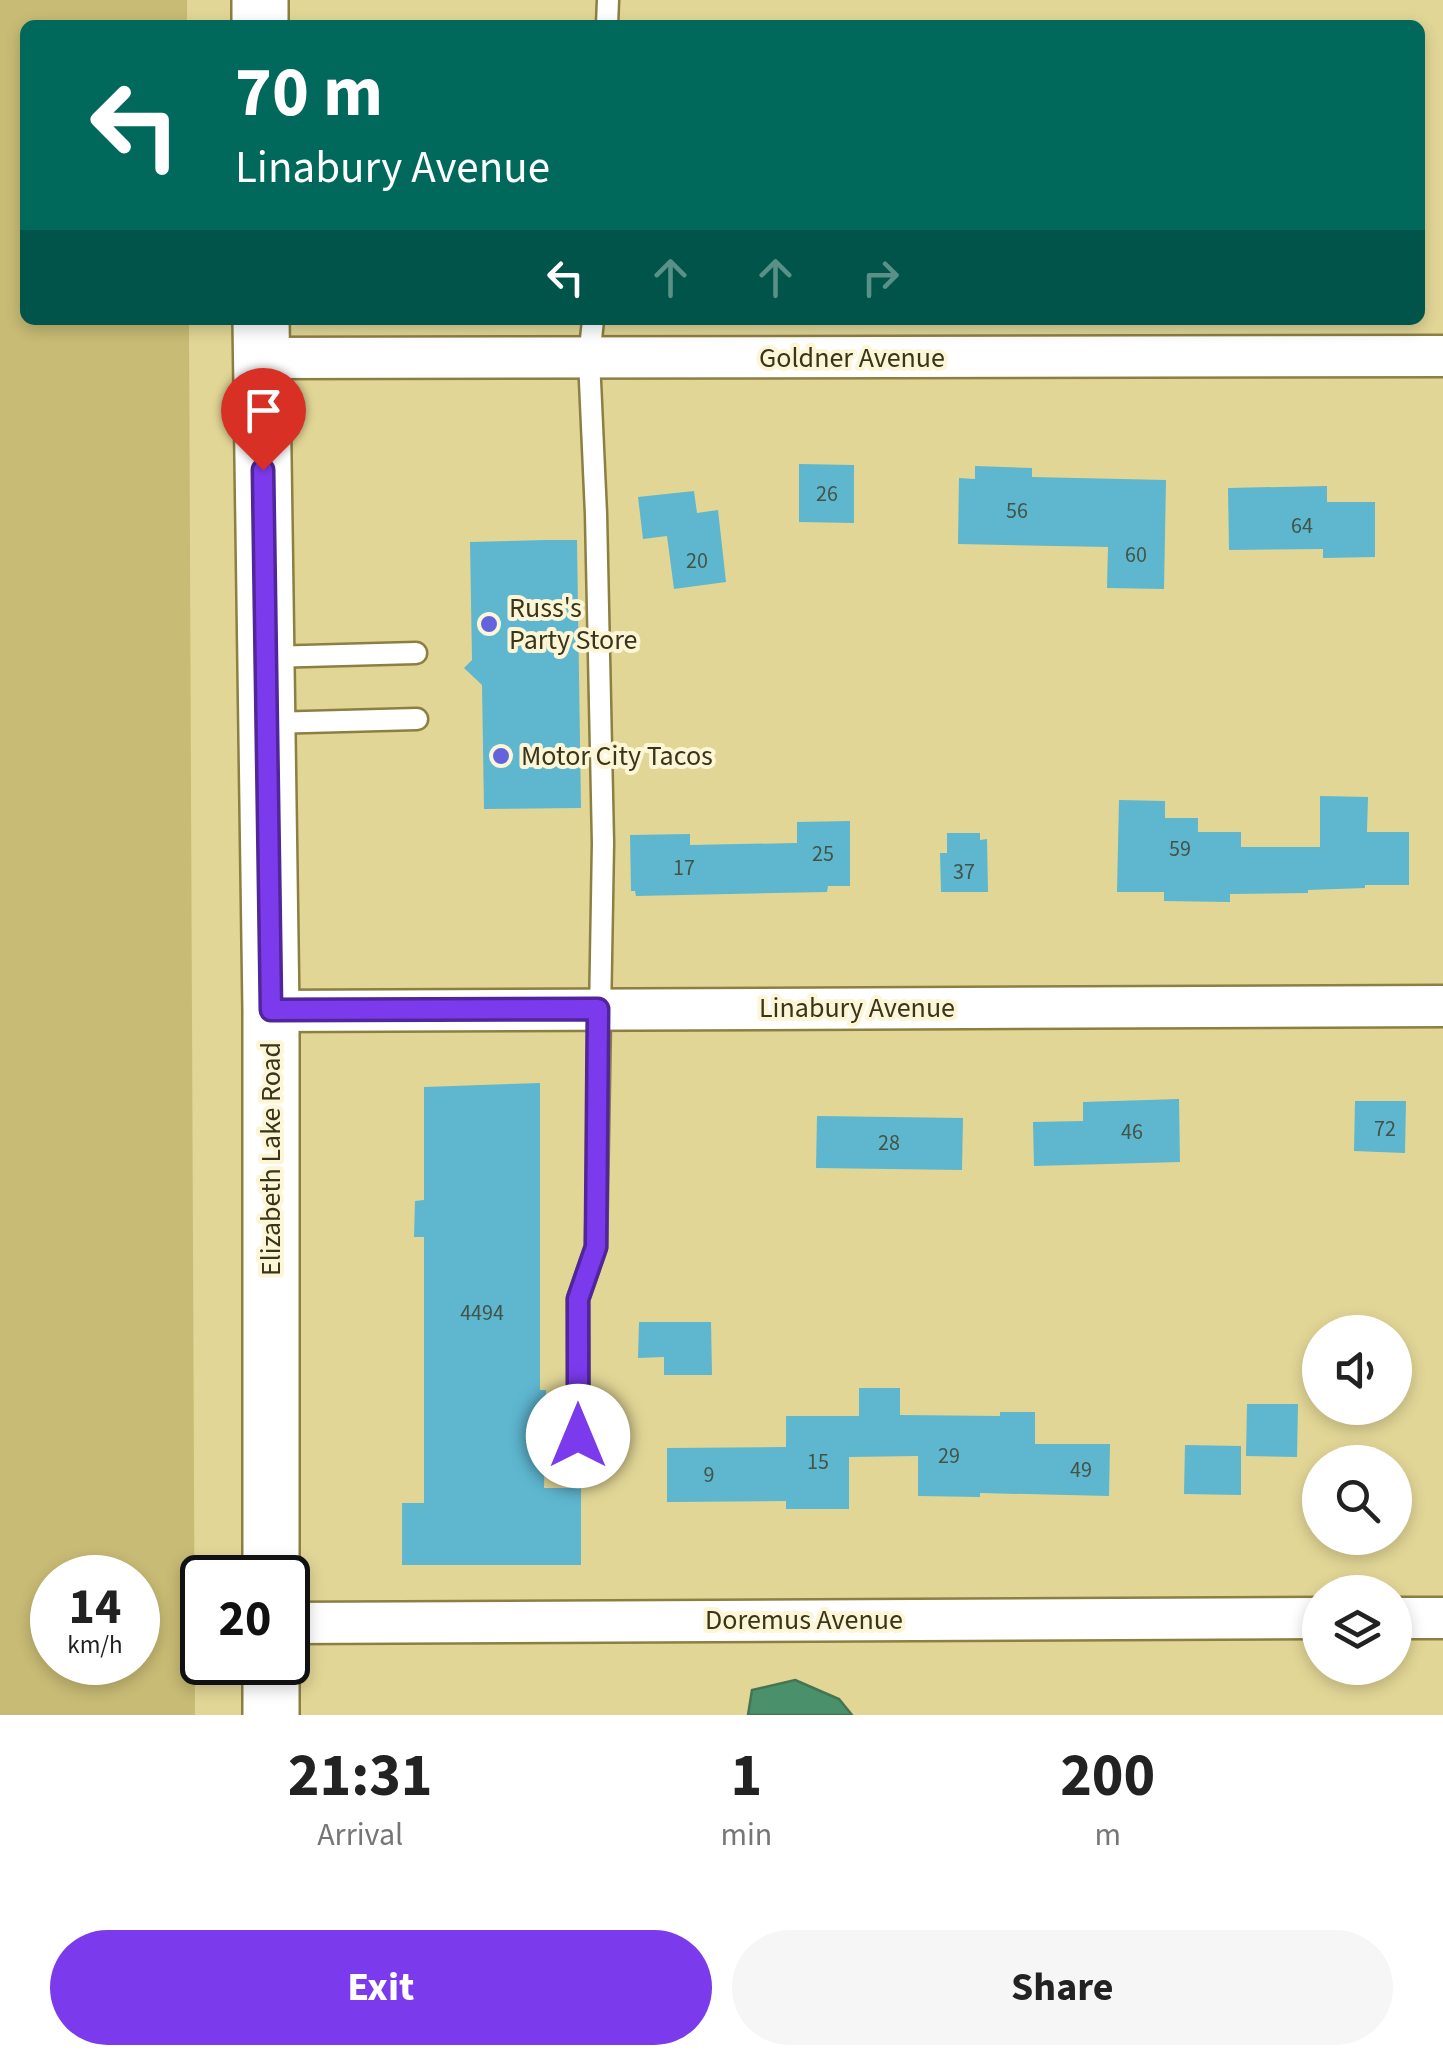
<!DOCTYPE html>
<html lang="en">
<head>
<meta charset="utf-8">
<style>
  :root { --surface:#fff; --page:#f6f6f6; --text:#222; --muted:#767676; --accent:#7c3aed }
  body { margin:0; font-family:"Source Sans 3",sans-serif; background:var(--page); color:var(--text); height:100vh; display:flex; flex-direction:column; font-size:38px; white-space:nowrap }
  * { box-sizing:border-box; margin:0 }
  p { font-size:32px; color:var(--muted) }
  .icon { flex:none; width:55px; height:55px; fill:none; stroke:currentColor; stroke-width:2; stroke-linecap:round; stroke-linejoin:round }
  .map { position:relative; height:1715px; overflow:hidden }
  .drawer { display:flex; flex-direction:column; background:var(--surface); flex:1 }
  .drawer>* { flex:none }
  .guide { position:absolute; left:20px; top:20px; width:1405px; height:305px; border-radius:15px; box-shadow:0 5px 15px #0003; background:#00695c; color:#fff; overflow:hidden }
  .controls { position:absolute; left:1302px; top:1315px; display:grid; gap:20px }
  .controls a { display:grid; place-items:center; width:110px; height:110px; border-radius:50%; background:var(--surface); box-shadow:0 5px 15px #0003; font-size:50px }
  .speed { position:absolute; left:30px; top:1555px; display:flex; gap:20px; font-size:50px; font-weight:700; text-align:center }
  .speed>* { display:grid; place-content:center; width:130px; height:130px; border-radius:50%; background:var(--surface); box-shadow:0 5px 15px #0003; line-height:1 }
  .speed small { font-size:25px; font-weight:400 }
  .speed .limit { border:5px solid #111; border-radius:15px; background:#fff; color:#111 }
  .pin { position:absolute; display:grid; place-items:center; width:85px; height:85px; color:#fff; margin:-102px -42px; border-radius:50% 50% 50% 0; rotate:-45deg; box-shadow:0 0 10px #0007 }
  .pin .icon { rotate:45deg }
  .me { position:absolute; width:110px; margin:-55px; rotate:0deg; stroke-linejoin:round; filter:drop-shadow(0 0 8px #0008) }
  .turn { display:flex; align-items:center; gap:35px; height:210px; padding:0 50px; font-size:45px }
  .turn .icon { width:130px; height:130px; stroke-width:2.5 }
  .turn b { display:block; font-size:70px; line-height:85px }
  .lanes { display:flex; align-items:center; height:95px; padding:0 50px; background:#0003; justify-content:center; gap:50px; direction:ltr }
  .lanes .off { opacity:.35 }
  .eta { display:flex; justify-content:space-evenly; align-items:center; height:170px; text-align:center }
  .eta b { font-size:60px; font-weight:700; line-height:70px }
  .primary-button { display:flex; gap:20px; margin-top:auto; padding:20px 50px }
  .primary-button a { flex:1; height:115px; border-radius:60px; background:var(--accent); color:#fff; font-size:40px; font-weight:700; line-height:115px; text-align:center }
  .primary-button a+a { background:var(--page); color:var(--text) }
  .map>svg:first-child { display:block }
</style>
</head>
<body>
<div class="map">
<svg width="1443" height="1715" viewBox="0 0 1443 1715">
  <rect width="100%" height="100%" fill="#e2d696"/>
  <!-- green -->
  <path fill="#c8bb75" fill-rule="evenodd" d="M 0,0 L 187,0 L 187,25 L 25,25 L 25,320 L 189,320 L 195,1715 L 0,1715 ZM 52,1578 L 138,1578 L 138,1662 L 52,1662 Z"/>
  <!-- water -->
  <path fill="#4a906b" stroke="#457453" stroke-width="2.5" d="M 795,1680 L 839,1699 L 852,1715 L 748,1715 L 752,1690 Z"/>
  <!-- building -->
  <g fill="#5eb6cf">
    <path d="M 799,464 L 854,465 L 854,523 L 799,522 Z"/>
    <path d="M 975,466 L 1032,468 L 1032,477 L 1166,480 L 1164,589 L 1107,588 L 1108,547 L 958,544 L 959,478 L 975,479 Z"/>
    <path d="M 1327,486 L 1327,502 L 1375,502 L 1375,557 L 1323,558 L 1323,549 L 1229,550 L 1228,488 Z"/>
    <path d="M 694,491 L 697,513 L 718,510 L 726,582 L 674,589 L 667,536 L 643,539 L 638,497 Z"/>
    <path d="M 546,540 L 577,540 L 581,808 L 484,809 L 482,685 L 464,668 L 472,660 L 470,542 Z"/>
    <path d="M 1320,796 L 1368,797 L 1367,832 L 1409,832 L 1409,885 L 1365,885 L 1365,888 L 1308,890 L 1308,893 L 1230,894 L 1230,902 L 1164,901 L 1164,892 L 1117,892 L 1119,800 L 1165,801 L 1165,818 L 1198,818 L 1198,832 L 1241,832 L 1241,847 L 1320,847 Z"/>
    <path d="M 850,821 L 850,886 L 828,886 L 827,892 L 636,896 L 635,891 L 631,891 L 630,835 L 690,834 L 690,845 L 797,843 L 797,822 Z"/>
    <path d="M 947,833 L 980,833 L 980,840 L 987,839 L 988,892 L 941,892 L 940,853 L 947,853 Z"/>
    <path d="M 540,1083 L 540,1390 L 546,1390 L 544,1488 L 581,1488 L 581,1565 L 402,1565 L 402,1503 L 424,1503 L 424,1237 L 414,1237 L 415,1201 L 424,1200 L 424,1087 Z"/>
    <path d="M 1179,1099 L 1180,1162 L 1034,1166 L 1033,1122 L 1083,1121 L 1083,1102 Z"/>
    <path d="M 1355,1101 L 1406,1101 L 1405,1153 L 1354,1151 Z"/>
    <path d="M 817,1116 L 963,1118 L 962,1170 L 816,1168 Z"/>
    <path d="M 639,1322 L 711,1322 L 712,1375 L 664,1375 L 664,1357 L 638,1358 Z"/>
    <path d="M 859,1388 L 900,1388 L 900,1415 L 1000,1416 L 1000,1412 L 1035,1412 L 1035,1444 L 1110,1444 L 1109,1496 L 980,1493 L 980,1497 L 918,1496 L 918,1456 L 849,1457 L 849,1509 L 786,1509 L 786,1501 L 667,1502 L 667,1448 L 786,1447 L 786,1416 L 859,1416 Z"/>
    <path d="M 1247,1404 L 1298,1404 L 1297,1457 L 1246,1456 Z"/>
    <path d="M 1185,1445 L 1241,1446 L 1241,1495 L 1184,1494 Z"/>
  </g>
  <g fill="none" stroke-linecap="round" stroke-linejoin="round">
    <!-- service casing -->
    <g stroke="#8b7f42" stroke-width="25">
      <g id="service">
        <path d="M 607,25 L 608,0"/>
        <path d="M 268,657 L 416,653"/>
        <path d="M 269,723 L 417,719"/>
        <path d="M 579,1470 L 578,1299 L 596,1247 L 603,843 L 596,514 L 589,359 L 593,320"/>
      </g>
    </g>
    <!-- minor casing -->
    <g stroke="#8b7f42" stroke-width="45">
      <g id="minor">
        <path d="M 262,358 L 1443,356"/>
        <path d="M 271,1011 L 1443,1006"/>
        <path d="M 1395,1618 L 1443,1618"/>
        <path d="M 288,1623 L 1320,1618"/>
      </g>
    </g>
    <!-- secondary casing -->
    <g stroke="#8b7f42" stroke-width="60">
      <g id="secondary">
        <path d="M 260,0 L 260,25"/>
        <path d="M 261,320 L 271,1011 L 271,1578"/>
        <path d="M 271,1662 L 271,1715"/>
      </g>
    </g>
    <!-- service -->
    <use href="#service" stroke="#fff" stroke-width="20"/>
    <!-- minor -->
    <use href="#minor" stroke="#fff" stroke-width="40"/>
    <!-- secondary -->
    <use href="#secondary" stroke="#fff" stroke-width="55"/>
  </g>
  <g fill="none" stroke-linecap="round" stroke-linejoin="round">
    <!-- route casing -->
    <g stroke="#51269a" stroke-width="25">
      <path id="route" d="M 263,470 L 271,1010 L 598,1009 L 596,1247 L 578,1299 L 578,1436"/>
    </g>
    <!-- route -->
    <use href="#route" stroke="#7c3aed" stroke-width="18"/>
  </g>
  <!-- markers -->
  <g fill="#6364dd" stroke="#fcf6d7" stroke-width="4">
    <circle cx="489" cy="624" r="10"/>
    <circle cx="501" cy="756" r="10"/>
  </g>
  <g text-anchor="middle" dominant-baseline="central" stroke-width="8" stroke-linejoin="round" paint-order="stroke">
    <!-- number labels -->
    <g font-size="22" fill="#425447">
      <text x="827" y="494">26</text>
      <text x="1017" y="511">56</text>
      <text x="1302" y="526">64</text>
      <text x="1136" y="555">60</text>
      <text x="697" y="561">20</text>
      <text x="1180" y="849">59</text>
      <text x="823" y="854">25</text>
      <text x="684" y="868">17</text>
      <text x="964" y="872">37</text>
      <text x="1385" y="1129">72</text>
      <text x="1132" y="1132">46</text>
      <text x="889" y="1143">28</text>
      <text x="482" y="1313">4494</text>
      <text x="949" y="1456">29</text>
      <text x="818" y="1462">15</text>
      <text x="1081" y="1470">49</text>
      <text x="709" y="1475">9</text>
    </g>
    <!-- street labels -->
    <g font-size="28" fill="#39341a" stroke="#fcf6d7">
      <text x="852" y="358">Goldner Avenue</text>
      <text x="857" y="1008">Linabury Avenue</text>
      <text transform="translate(271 1159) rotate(-90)">Elizabeth Lake Road</text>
      <text x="804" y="1620">Doremus Avenue</text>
    </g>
    <!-- poi labels -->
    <g font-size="28" fill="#39341a" stroke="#fcf6d7" text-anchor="start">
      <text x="509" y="608">Russ's<tspan x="509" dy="32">Party Store</tspan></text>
      <text x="521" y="756">Motor City Tacos</text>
    </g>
  </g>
</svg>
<div class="controls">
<a><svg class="icon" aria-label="sound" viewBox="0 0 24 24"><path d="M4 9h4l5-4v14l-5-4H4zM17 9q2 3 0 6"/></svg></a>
<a><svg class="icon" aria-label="search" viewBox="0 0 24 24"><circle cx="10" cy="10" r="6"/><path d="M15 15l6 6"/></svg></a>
<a><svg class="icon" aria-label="layers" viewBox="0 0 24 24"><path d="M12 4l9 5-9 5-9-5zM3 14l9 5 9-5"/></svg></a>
</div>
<div class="speed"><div>14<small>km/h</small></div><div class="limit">20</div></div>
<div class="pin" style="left:263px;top:470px;background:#d93025"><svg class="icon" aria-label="arrive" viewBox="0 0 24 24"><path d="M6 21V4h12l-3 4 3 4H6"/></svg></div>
<svg class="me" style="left:578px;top:1436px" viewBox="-20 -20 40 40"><circle r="19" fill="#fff"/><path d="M0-13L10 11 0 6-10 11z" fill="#7c3aed"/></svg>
<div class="guide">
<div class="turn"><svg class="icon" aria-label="left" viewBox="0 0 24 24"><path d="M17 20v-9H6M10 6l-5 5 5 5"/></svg><div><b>70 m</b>Linabury Avenue</div></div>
<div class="lanes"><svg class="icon" aria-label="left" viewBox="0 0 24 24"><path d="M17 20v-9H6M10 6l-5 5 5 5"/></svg><svg class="icon off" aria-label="ahead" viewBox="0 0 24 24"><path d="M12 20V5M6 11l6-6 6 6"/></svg><svg class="icon off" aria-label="ahead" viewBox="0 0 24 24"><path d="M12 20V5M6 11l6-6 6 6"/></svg><svg class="icon off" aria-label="right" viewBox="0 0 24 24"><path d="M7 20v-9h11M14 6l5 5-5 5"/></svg></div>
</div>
</div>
<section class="drawer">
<div class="eta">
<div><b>21:31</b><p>Arrival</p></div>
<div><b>1</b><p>min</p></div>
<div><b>200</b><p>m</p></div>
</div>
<div class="primary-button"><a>Exit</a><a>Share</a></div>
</section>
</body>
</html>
